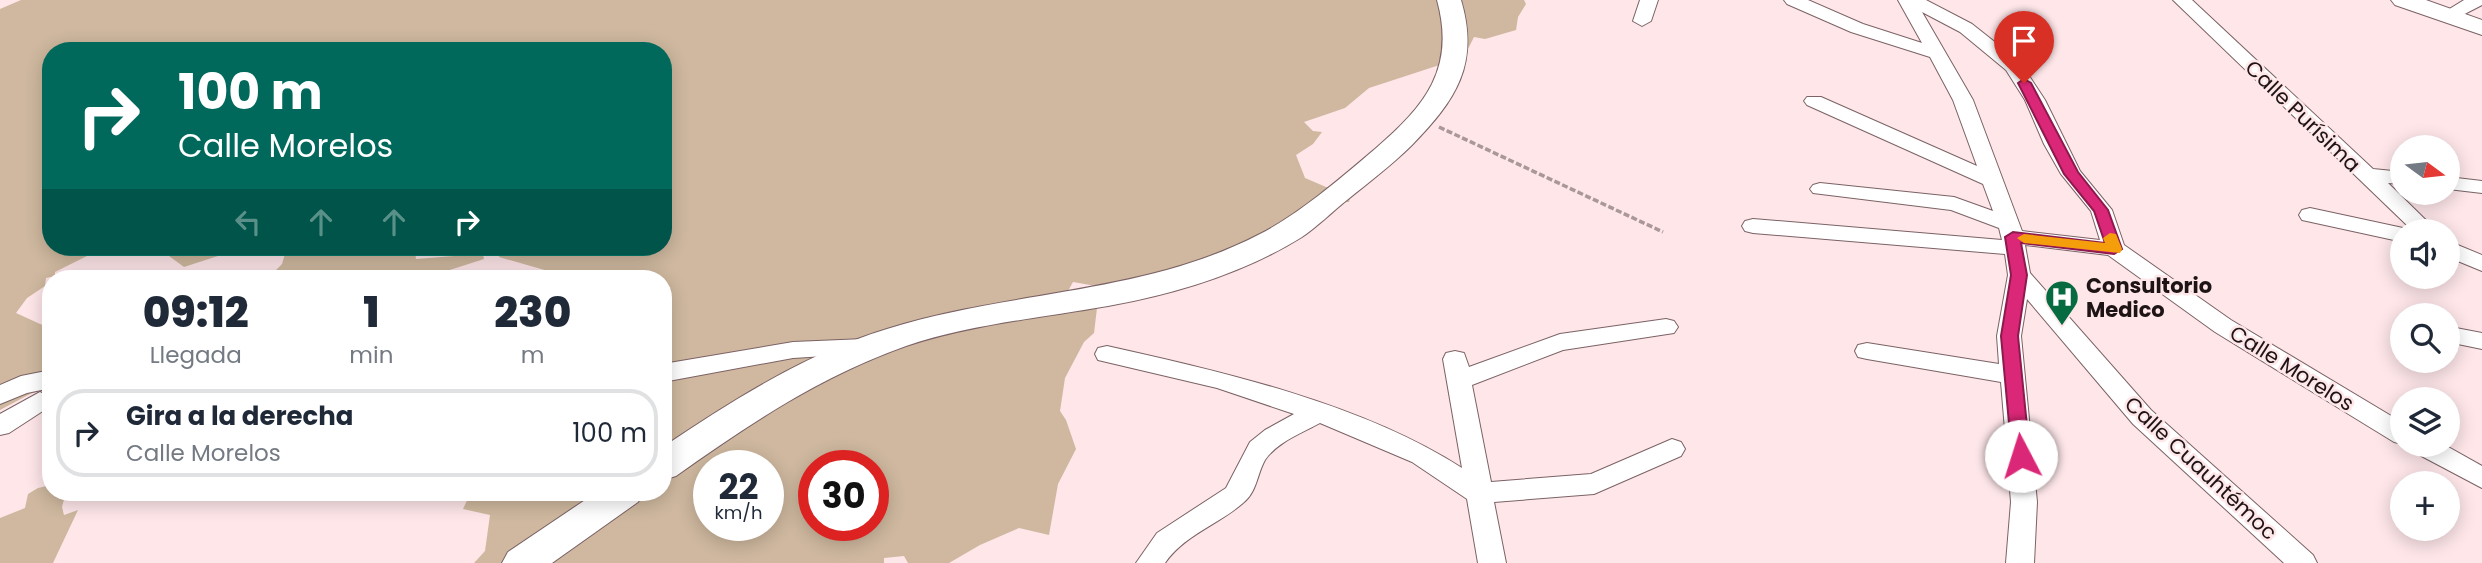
<!DOCTYPE html>
<html lang="es">
<head>
<meta charset="utf-8">
<style>
  :root { --surface:#fff; --page:#f6f6f7; --text:#1f2937; --muted:#747a83; --line:#e0e1e3 }
  body { margin:0; font-family:Poppins,sans-serif; background:var(--page); color:var(--text); height:100vh; display:flex; flex-direction:column; font-size:26px; white-space:nowrap }
  * { box-sizing:border-box; margin:0 }
  p { font-size:23px; color:var(--muted) }
  .icon { flex:none; width:38px; height:38px; fill:none; stroke:currentColor; stroke-width:2; stroke-linecap:round; stroke-linejoin:round }
  .map { position:relative; flex:1; overflow:hidden }
  .sheet { position:absolute; left:42px; top:270px; width:630px; height:231px; display:flex; flex-direction:column; background:var(--surface); border-radius:28px; box-shadow:0 4px 18px #0003 }
  .sheet>* { flex:none }
  .top-card { position:absolute; left:42px; top:42px; width:630px; height:214px; border-radius:28px; box-shadow:0 4px 18px #0003; background:#00695c; color:#fff; overflow:hidden }
  .needle { width:46px; rotate:105deg }
  .fabs { position:absolute; left:2390px; top:135px; display:grid; gap:14px }
  .fabs a { display:grid; place-items:center; width:70px; height:70px; border-radius:50%; background:var(--surface); box-shadow:0 4px 18px #0003; font-size:35px }
  .speed { position:absolute; left:693px; top:450px; display:flex; gap:14px; font-size:35px; font-weight:700; text-align:center }
  .speed>* { display:grid; place-content:center; width:91px; height:91px; border-radius:50%; background:var(--surface); box-shadow:0 4px 18px #0003; line-height:1 }
  .speed small { font-size:18px; font-weight:400 }
  .speed .limit { border:10px solid #d22; background:#fff; color:#111 }
  .pin { position:absolute; display:grid; place-items:center; width:60px; height:60px; color:#fff; margin:-72px -30px; border-radius:50% 50% 50% 0; rotate:-45deg; box-shadow:0 0 7px #0007 }
  .pin .icon { rotate:45deg }
  .me { position:absolute; width:77px; margin:-38px; rotate:355deg; stroke-linejoin:round; filter:drop-shadow(0 0 5px #0008) }
  .turn { display:flex; align-items:center; gap:24px; height:147px; padding:0 21px; font-size:32px }
  .turn .icon { width:91px; height:91px; stroke-width:2.5 }
  .turn b { display:block; font-size:49px; line-height:60px }
  .lanes { display:flex; align-items:center; height:66px; padding:0 21px; background:#0003; justify-content:center; gap:35px; direction:ltr }
  .lanes .off { opacity:.35 }
  .eta { display:flex; justify-content:space-evenly; align-items:center; height:119px; text-align:center }
  .eta b { font-size:42px; font-weight:800; line-height:49px }
  ul { padding:0; list-style:none }
  li { display:flex; align-items:center; gap:21px; height:88px; margin:0 14px 10px; padding:0 7px; border:4px solid var(--line); border-radius:28px }
  li div { flex:1 }
  li b { display:block; font-size:26px }
  li em { font-style:normal }
  .map>svg:first-child { display:block }
</style>
</head>
<body>
<div class="map">
<svg width="2482" height="563" viewBox="0 0 2482 563">
  <rect width="100%" height="100%" fill="#fee6e9"/>
  <!-- green -->
  <g fill="#cfb89f" fill-rule="evenodd">
    <path d="M 21,0 L 1524,0 L 1526,4 L 1518,17 L 1516,30 L 1485,39 L 1474,37 L 1464,57 L 1369,88 L 1345,108 L 1304,122 L 1313,131 L 1322,132 L 1313,144 L 1296,155 L 1305,178 L 1326,187 L 1352,190 L 1349,202 L 1325,203 L 1310,213 L 1141,291 L 1137,300 L 1127,299 L 1130,292 L 1073,282 L 1064,298 L 1097,308 L 1094,333 L 1084,342 L 1065,378 L 1060,411 L 1066,420 L 1076,449 L 1058,484 L 1049,535 L 1019,528 L 980,545 L 949,563 L 908,563 L 904,556 L 884,558 L 884,563 L 474,563 L 485,551 L 490,515 L 463,509 L 471,492 L 663,492 L 663,278 L 547,278 L 548,271 L 499,257 L 503,247 L 663,247 L 663,51 L 51,51 L 51,247 L 228,248 L 224,254 L 184,267 L 169,256 L 91,254 L 55,272 L 55,276 L 46,278 L 45,286 L 27,298 L 16,313 L 51,329 L 51,388 L 32,393 L 0,410 L 0,9 ZM 709,466 L 768,466 L 768,525 L 709,525 ZM 814,466 L 873,466 L 873,525 L 814,525 Z"/>
    <path d="M 287,247 L 418,247 L 415,250 L 416,259 L 467,255 L 482,250 L 484,259 L 425,278 L 363,278 L 362,272 L 347,278 L 268,278 L 282,264 Z"/>
    <path d="M 51,485 L 51,492 L 66,492 L 62,507 L 64,515 L 78,510 L 53,563 L 0,563 L 0,518 L 25,508 L 28,494 L 38,488 Z"/>
  </g>
  <g fill="none" stroke-linecap="round" stroke-linejoin="round">
    <!-- street casing -->
    <g stroke="#7b6265" stroke-width="2">
      <g id="street">
        <path d="M 1640,0 L 1658,0 L 1651,21 L 1642,26 L 1633,21 Z"/>
        <path d="M 1784,0 L 1808,0 L 1863,24 L 1922,43 L 1898,0 L 1926,0 L 1972,24 L 2020,62 L 2045,100 L 2080,171 L 2112,210 L 2124,245 L 2231,320 L 2403,423 L 2403,444 L 2394,442 L 2215,332 L 2108,255 L 2025,245 L 2030,273 L 2151,410 L 2313,555 L 2317,563 L 2284,563 L 2133,424 L 2027,299 L 2021,336 L 2037,502 L 2034,563 L 2006,563 L 2011,502 L 2001,382 L 1867,359 L 1858,357 L 1855,351 L 1858,345 L 1867,343 L 1999,364 L 1997,336 L 2008,275 L 2005,254 L 1753,233 L 1745,231 L 1742,226 L 1745,221 L 1753,219 L 2002,240 L 1999,228 L 1951,210 L 1813,193 L 1810,189 L 1813,185 L 1820,183 L 1954,197 L 1993,211 L 1983,184 L 1807,105 L 1804,101 L 1807,97 L 1821,97 L 1977,166 L 1953,100 L 1930,57 L 1851,32 L 1787,4 ZM 1922,12 L 1960,32 L 2006,70 L 2025,100 L 2044,144 L 2061,174 L 2091,211 L 2100,240 L 2022,231 L 1973,100 Z"/>
        <path d="M 2173,0 L 2192,0 L 2373,169 L 2403,172 L 2403,184 L 2388,183 L 2437,231 L 2413,231 Z"/>
        <path d="M 2464,0 L 2482,0 L 2482,5 L 2453,20 L 2441,20 L 2438,16 Z"/>
        <path d="M 2448,177 L 2482,181 L 2482,193 L 2448,189 Z"/>
        <path d="M 2310,208 L 2403,228 L 2411,231 L 2403,231 L 2403,242 L 2302,220 L 2299,215 L 2302,210 Z"/>
        <path d="M 2448,241 L 2482,255 L 2482,271 L 2448,257 Z"/>
        <path d="M 1666,319 L 1674,321 L 1678,327 L 1674,333 L 1563,350 L 1472,385 L 1491,482 L 1591,474 L 1672,439 L 1681,442 L 1685,449 L 1681,456 L 1594,494 L 1494,502 L 1506,563 L 1478,563 L 1467,499 L 1412,462 L 1320,423 C 1302,433 1277,442 1265,460 C 1257,474 1257,492 1243,503 C 1218,525 1184,535 1165,563 L 1136,563 L 1157,533 L 1226,488 L 1250,442 L 1265,430 L 1294,414 L 1217,388 L 1098,360 L 1095,354 L 1098,348 L 1107,346 C 1223,372 1361,403 1462,468 L 1443,359 L 1446,353 L 1455,351 L 1464,353 L 1469,367 L 1560,334 Z"/>
        <path d="M 2456,328 L 2482,333 L 2482,349 L 2448,342 L 2448,330 Z"/>
        <path d="M 865,339 L 873,341 L 877,347 L 873,353 L 793,358 L 663,382 L 663,364 L 793,342 Z"/>
        <path d="M 51,370 L 51,388 L 27,393 L 0,404 L 0,385 L 21,376 Z"/>
        <path d="M 40,392 L 51,398 L 49,407 L 9,433 L 0,435 L 0,414 Z"/>
        <path d="M 2408,444 L 2443,444 L 2482,466 L 2482,488 L 2412,451 Z"/>
      </g>
    </g>
    <!-- secondary casing -->
    <g stroke="#7b6265" stroke-width="2">
      <g id="secondary">
        <path d="M 1437,0 L 1461,0 C 1480,64 1456,100 1412,145 C 1392,165 1369,182 1347,200 C 1332,212 1318,226 1302,237 C 1244,273 1175,294 1108,306 C 1041,318 971,324 906,346 C 821,376 749,424 676,476 L 663,480 L 663,447 C 733,400 805,354 887,329 C 1010,290 1143,295 1260,234 C 1299,214 1341,178 1375,149 C 1425,106 1456,69 1437,0 Z"/>
        <path d="M 2391,0 L 2426,0 L 2482,20 L 2482,35 L 2395,5 Z"/>
        <path d="M 597,492 L 644,492 L 638,502 L 552,563 L 502,563 L 508,552 Z"/>
      </g>
    </g>
    <!-- path -->
    <path stroke="#aa979a" stroke-width="3.5" stroke-dasharray="6 2.5" stroke-linecap="butt" d="M 1439,127 L 1663,232"/>
    <!-- street -->
    <use href="#street" fill="#fff" fill-rule="evenodd"/>
    <!-- secondary -->
    <use href="#secondary" fill="#fff" fill-rule="evenodd"/>
  </g>
  <!-- route -->
  <path fill="#db2777" stroke="#8e194d" stroke-width="2" d="M 2024,79 L 2031,83 L 2078,172 L 2108,210 L 2122,249 L 2114,254 L 2021,243 L 2027,275 L 2018,336 L 2030,456 L 2028,461 L 2015,461 L 2012,456 L 2001,336 L 2011,275 L 2005,237 L 2013,232 L 2105,243 L 2094,211 L 2064,174 L 2018,83 Z"/>
  <!-- slow -->
  <path fill="#f59e0b" d="M 2110,233 L 2116,234 L 2122,249 L 2120,253 L 2024,243 L 2017,238 L 2024,234 L 2105,243 L 2103,238 Z"/>
  <!-- icons -->
  <defs>
    <g id="hospital-pin" transform="scale(1.75)"><path d="M0 17L-7.5 6A9.5 9.5 0 1 1 7.5 6Z" fill="#066b40" stroke="#fee6e9"/><path d="M-5-5h3v3.5h4V-5h3V5h-3V1.5h-4V5h-3Z" fill="#fff"/></g>
  </defs>
  <g fill-rule="evenodd">
    <use href="#hospital-pin" x="2062" y="297"/>
  </g>
  <g text-anchor="middle" dominant-baseline="central" stroke-width="5" stroke-linejoin="round" paint-order="stroke">
    <!-- street labels -->
    <g font-size="21" fill="#1e1416" stroke="#fee6e9">
      <text transform="translate(2303 116) rotate(44)">Calle Purísima</text>
      <text transform="translate(2292 368) rotate(32)">Calle Morelos</text>
      <text transform="translate(2201 468) rotate(43)">Calle Cuauhtémoc</text>
    </g>
    <!-- poi labels -->
    <g font-size="21" font-weight="bold" fill="#1e1416" stroke="#fee6e9" text-anchor="start">
      <text x="2086" y="285">Consultorio<tspan x="2086" dy="24">Medico</tspan></text>
    </g>
  </g>
</svg>
<div class="fabs">
<a><svg class="needle" viewBox="-14 -14 28 28"><path d="M0-13l5 13h-10z" fill="#e53935"/><path d="M0 13l5-13h-10z" fill="#747a83"/></svg></a>
<a><svg class="icon" aria-label="sound" viewBox="0 0 24 24"><path d="M4 9h4l5-4v14l-5-4H4zM17 9q2 3 0 6"/></svg></a>
<a><svg class="icon" aria-label="search" viewBox="0 0 24 24"><circle cx="10" cy="10" r="6"/><path d="M15 15l6 6"/></svg></a>
<a><svg class="icon" aria-label="layers" viewBox="0 0 24 24"><path d="M12 4l9 5-9 5-9-5zM3 14l9 5 9-5"/></svg></a>
<a>+</a>
</div>
<div class="speed"><div>22<small>km/h</small></div><div class="limit">30</div></div>
<div class="pin" style="left:2024px;top:83px;background:#d93025"><svg class="icon" aria-label="arrive" viewBox="0 0 24 24"><path d="M6 21V4h12l-3 4 3 4H6"/></svg></div>
<svg class="me" style="left:2021px;top:456px" viewBox="-20 -20 40 40"><circle r="19" fill="#fff"/><path d="M0-13L10 11 0 6-10 11z" fill="#db2777"/></svg>
<div class="top-card">
<div class="turn"><svg class="icon" aria-label="right" viewBox="0 0 24 24"><path d="M7 20v-9h11M14 6l5 5-5 5"/></svg><div><b>100 m</b>Calle Morelos</div></div>
<div class="lanes"><svg class="icon off" aria-label="left" viewBox="0 0 24 24"><path d="M17 20v-9H6M10 6l-5 5 5 5"/></svg><svg class="icon off" aria-label="ahead" viewBox="0 0 24 24"><path d="M12 20V5M6 11l6-6 6 6"/></svg><svg class="icon off" aria-label="ahead" viewBox="0 0 24 24"><path d="M12 20V5M6 11l6-6 6 6"/></svg><svg class="icon" aria-label="right" viewBox="0 0 24 24"><path d="M7 20v-9h11M14 6l5 5-5 5"/></svg></div>
</div>
<section class="sheet">
<div class="eta">
<div><b>09:12</b><p>Llegada</p></div>
<div><b>1</b><p>min</p></div>
<div><b>230</b><p>m</p></div>
</div>
<ul>
<li><svg class="icon" aria-label="right" viewBox="0 0 24 24"><path d="M7 20v-9h11M14 6l5 5-5 5"/></svg><div><b>Gira a la derecha</b><p>Calle Morelos</p></div><em>100 m</em></li>
</ul>
</section>
</div>
</body>
</html>
